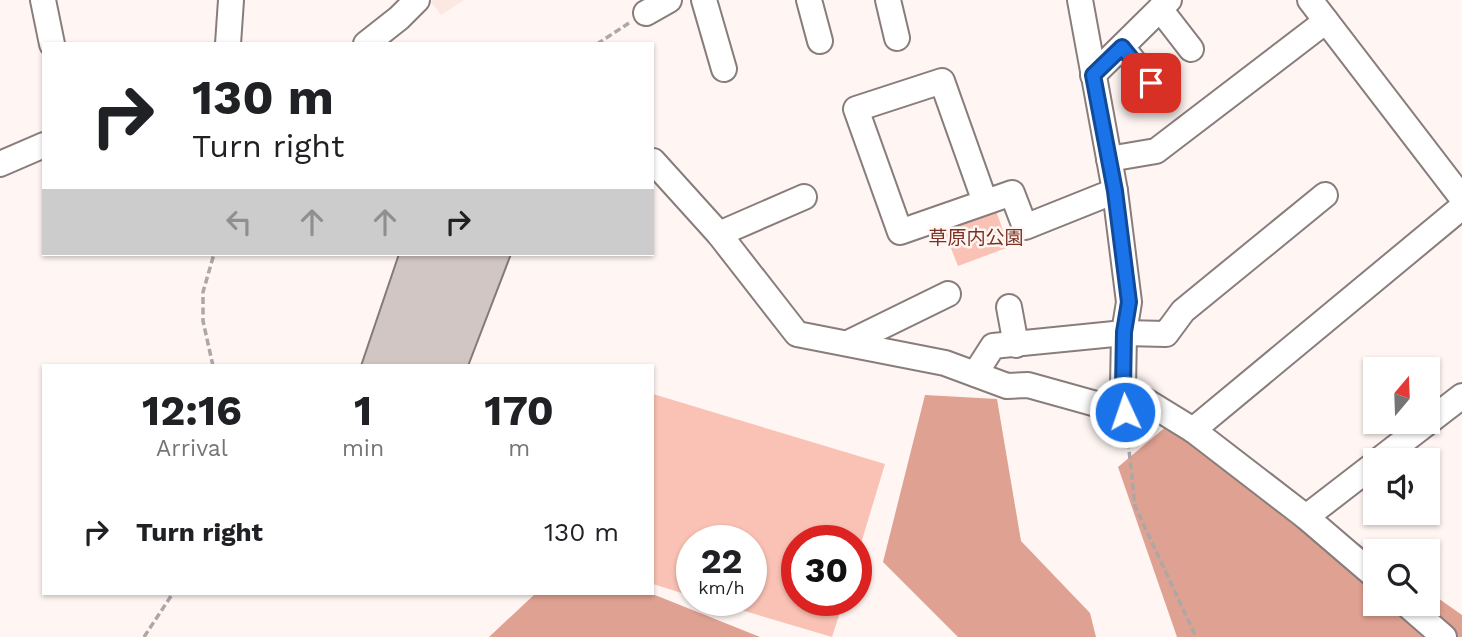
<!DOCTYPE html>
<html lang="en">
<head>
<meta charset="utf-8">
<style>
  :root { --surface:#fff; --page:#f6f6f6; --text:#202124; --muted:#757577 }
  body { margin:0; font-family:"Work Sans","Noto Sans JP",sans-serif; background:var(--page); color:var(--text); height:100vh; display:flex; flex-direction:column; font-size:26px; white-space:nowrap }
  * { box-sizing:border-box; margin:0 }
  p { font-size:23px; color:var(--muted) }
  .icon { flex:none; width:38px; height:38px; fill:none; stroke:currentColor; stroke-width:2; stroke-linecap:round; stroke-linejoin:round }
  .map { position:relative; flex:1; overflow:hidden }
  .panel { position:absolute; left:42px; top:364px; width:612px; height:231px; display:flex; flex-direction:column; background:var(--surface); border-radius:0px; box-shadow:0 2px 5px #0004 }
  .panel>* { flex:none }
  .top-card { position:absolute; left:42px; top:42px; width:612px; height:214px; border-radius:0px; box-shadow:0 2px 5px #0004; background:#fff; color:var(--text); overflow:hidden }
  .needle { width:46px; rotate:19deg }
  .tools { position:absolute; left:1363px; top:357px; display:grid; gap:14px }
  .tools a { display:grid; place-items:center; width:77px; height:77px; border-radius:0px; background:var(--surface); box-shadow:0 2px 5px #0004; font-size:35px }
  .speed { position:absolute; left:676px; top:525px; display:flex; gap:14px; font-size:35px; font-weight:700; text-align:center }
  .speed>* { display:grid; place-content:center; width:91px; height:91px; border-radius:50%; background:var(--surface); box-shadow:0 2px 5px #0004; line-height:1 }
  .speed small { font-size:18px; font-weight:400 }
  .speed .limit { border:10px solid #d22; background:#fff; color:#111 }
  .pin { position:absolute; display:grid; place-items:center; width:60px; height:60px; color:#fff; margin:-30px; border-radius:14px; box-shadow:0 4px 10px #0006 }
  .me { position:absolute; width:77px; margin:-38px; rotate:357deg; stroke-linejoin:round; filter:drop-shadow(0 0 5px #0008) }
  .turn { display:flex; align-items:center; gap:24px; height:147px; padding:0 35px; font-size:32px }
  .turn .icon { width:91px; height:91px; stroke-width:2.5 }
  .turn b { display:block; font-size:49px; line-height:60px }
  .lanes { display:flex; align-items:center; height:66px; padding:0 35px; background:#0003; justify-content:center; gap:35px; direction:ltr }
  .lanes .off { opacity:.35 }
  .eta { display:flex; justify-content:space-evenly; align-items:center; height:119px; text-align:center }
  .eta b { font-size:42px; font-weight:700; line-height:49px }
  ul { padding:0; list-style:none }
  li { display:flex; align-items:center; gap:21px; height:98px; padding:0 35px }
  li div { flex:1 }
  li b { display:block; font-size:26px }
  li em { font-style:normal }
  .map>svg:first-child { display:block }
</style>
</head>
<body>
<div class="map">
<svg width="1462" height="637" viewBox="0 0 1462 637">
  <rect width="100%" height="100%" fill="#fff6f3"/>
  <!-- built -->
  <path fill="#fce8e3" d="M 433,0 L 464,0 L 441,15 L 431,2 Z"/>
  <!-- green -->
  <g fill="#fac2b4">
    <path d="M 995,208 L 1009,247 L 958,266 L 943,228 Z"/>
    <path d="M 653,394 L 885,464 L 856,560 L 856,541 L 796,541 L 796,600 L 844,600 L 832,637 L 707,600 L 751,600 L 751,541 L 691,541 L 691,596 L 653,584 Z"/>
  </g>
  <!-- forest -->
  <g fill="#dfa192">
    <path d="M 925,395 L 997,399 L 1021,541 L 1090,613 L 1096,637 L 958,637 L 883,562 Z"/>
    <path d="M 1181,414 L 1269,483 L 1375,555 L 1376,604 L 1428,604 L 1428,591 L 1462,615 L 1462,637 L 1177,637 L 1118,467 Z"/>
    <path d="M 536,593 L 650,593 L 760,637 L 489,637 Z"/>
  </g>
  <!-- building -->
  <path fill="#d1c6c3" stroke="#857a78" stroke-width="2" d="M 399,254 L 511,254 L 468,366 L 361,366 Z"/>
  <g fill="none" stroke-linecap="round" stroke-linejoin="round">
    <!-- minor casing -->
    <g stroke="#887d7b" stroke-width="28">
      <g id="minor">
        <path d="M 43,0 L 52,44"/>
        <path d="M 704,0 L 724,69"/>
        <path d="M 809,0 L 820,41"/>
        <path d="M 888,0 L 897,38"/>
        <path d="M 1310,0 L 1462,198"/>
        <path d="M 1160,9 L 1191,49"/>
        <path d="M 646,13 L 669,0"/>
        <path d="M 228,44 L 231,0"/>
        <path d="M 366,44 L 399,18 L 417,0"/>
        <path d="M 1122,47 L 1151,83"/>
        <path d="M 1093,75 L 1169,0"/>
        <path d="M 1109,159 L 1156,151 L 1326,21"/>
        <path d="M 653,161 L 719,234 L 797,334 L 945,363 L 1007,386 L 1028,385 L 1125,412 L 1123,387 L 1124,333 L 1129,302 L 1115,191 L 1080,0"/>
        <path d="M 0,164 L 44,145"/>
        <path d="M 985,202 L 942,81 L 856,109 L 900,232 L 1012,193 L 1025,227 L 1115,191"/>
        <path d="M 719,234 L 804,197"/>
        <path d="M 1009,307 L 1016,345"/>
        <path d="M 848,343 L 948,294"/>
        <path d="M 975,374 L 993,346 L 1124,333 L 1166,334 L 1183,311 L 1325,195"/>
        <path d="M 1123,387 L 1193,430 L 1306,517 L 1376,577"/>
        <path d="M 1193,430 L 1462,207"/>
        <path d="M 1379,460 L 1462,396"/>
        <path d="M 1306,517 L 1376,463"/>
        <path d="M 1406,604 L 1444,637"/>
      </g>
    </g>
    <!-- path -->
    <g stroke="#aea7a5" stroke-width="3.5" stroke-dasharray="7 3.5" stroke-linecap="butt">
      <path d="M 597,44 L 629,23"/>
      <path d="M 213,366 L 203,321 L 203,292 L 214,254"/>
      <path d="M 1127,431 L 1135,506 L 1196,637"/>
      <path d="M 144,637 L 173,593"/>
    </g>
    <!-- minor -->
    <use href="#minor" stroke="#fff" stroke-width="24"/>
  </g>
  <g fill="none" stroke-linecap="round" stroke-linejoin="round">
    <!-- route casing -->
    <g stroke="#114b97" stroke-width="18">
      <path id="route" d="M 1125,412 L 1123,387 L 1124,332 L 1129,302 L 1115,191 L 1093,75 L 1122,47 L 1151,83"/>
    </g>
    <!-- route -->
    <use href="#route" stroke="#1a73e8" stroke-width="12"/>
  </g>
  <g text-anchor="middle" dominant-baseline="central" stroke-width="5" stroke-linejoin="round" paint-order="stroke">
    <!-- park labels -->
    <g font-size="19" fill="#7b3120" stroke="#fff6f3">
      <text x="976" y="237">草原内公園</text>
    </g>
  </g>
</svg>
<div class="tools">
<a><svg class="needle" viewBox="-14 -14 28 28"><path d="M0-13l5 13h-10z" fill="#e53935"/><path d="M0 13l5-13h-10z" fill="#757577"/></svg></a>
<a><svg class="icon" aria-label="sound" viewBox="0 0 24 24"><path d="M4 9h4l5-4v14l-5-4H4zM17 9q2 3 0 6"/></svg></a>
<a><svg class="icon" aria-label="search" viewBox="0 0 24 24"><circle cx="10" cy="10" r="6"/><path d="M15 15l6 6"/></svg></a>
</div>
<div class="speed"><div>22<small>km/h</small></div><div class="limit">30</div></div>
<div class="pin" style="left:1151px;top:83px;background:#d93025"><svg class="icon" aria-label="arrive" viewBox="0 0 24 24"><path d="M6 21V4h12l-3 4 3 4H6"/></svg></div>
<svg class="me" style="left:1125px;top:412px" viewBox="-20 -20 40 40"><circle r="17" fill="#1a73e8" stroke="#fff" stroke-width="3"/><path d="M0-11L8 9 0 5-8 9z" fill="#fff"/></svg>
<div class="top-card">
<div class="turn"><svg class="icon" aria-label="right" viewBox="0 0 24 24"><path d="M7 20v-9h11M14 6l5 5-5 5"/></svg><div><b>130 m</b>Turn right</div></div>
<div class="lanes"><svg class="icon off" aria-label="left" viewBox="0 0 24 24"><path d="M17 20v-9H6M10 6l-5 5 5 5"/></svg><svg class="icon off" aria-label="ahead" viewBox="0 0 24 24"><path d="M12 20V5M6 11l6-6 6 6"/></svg><svg class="icon off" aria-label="ahead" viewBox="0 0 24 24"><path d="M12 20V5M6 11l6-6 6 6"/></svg><svg class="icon" aria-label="right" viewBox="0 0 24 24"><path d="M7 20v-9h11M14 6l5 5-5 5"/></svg></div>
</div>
<section class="panel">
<div class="eta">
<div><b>12:16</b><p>Arrival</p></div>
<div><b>1</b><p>min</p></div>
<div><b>170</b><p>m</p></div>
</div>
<ul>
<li><svg class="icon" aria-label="right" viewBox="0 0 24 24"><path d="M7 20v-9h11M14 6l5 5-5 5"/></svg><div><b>Turn right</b></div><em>130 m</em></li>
</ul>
</section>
</div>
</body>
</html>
